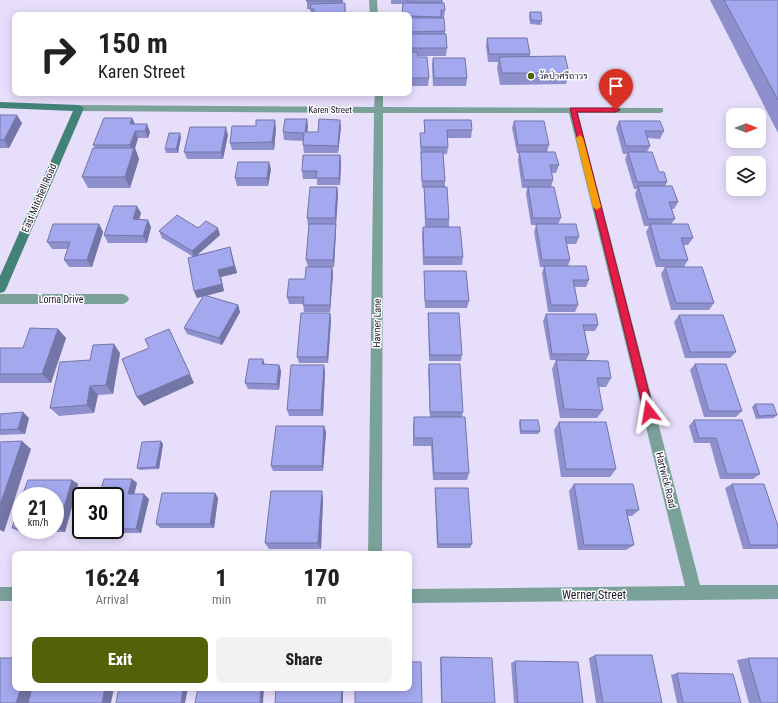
<!DOCTYPE html>
<html lang="en">
<head>
<meta charset="utf-8">
<style>
  :root { --surface:#fff; --page:#f2f2f2; --text:#222; --muted:#767676; --accent:#516208 }
  body { margin:0; font-family:"Roboto Condensed",Sarabun,sans-serif; background:var(--page); color:var(--text); height:100vh; display:flex; flex-direction:column; font-size:15px; white-space:nowrap }
  * { box-sizing:border-box; margin:0 }
  p { font-size:13px; color:var(--muted) }
  .icon { flex:none; width:22px; height:22px; fill:none; stroke:currentColor; stroke-width:2; stroke-linecap:round; stroke-linejoin:round }
  .map { position:relative; flex:1; overflow:hidden }
  .drawer { position:absolute; left:12px; top:551px; width:400px; height:140px; display:flex; flex-direction:column; background:var(--surface); border-radius:8px; box-shadow:0 2px 10px #0003 }
  .drawer>* { flex:none }
  .banner { position:absolute; left:12px; top:12px; width:400px; height:84px; border-radius:8px; box-shadow:0 2px 10px #0003; background:#fff; color:var(--text); overflow:hidden }
  .needle { width:26px; rotate:90deg }
  .controls { position:absolute; left:726px; top:108px; display:grid; gap:8px }
  .controls a { display:grid; place-items:center; width:40px; height:40px; border-radius:8px; background:var(--surface); box-shadow:0 2px 10px #0003; font-size:20px }
  .speed { position:absolute; left:12px; top:487px; display:flex; gap:8px; font-size:20px; font-weight:700; text-align:center }
  .speed>* { display:grid; place-content:center; width:52px; height:52px; border-radius:50%; background:var(--surface); box-shadow:0 2px 10px #0003; line-height:1 }
  .speed small { font-size:10px; font-weight:400 }
  .speed .limit { border:2px solid #111; border-radius:6px; background:#fff; color:#111 }
  .pin { position:absolute; display:grid; place-items:center; width:34px; height:34px; color:#fff; margin:-41px -17px; border-radius:50% 50% 50% 0; rotate:-45deg; box-shadow:0 0 4px #0007 }
  .pin .icon { rotate:45deg }
  .me { position:absolute; width:44px; margin:-22px; rotate:346deg; stroke-linejoin:round; filter:drop-shadow(0 0 3px #0008) }
  .turn { display:flex; align-items:center; gap:14px; height:84px; padding:0 20px; font-size:18px }
  .turn .icon { width:52px; height:52px; stroke-width:2.5 }
  .turn b { display:block; font-size:28px; line-height:34px }
  .eta { display:flex; justify-content:space-evenly; align-items:center; height:68px; text-align:center }
  .eta b { font-size:24px; font-weight:800; line-height:28px }
  .primary-button { display:flex; gap:8px; margin-top:auto; padding:8px 20px }
  .primary-button a { flex:1; height:46px; border-radius:8px; background:var(--accent); color:#fff; font-size:16px; font-weight:800; line-height:46px; text-align:center }
  .primary-button a+a { background:var(--page); color:var(--text) }
  .map>svg:first-child { display:block }
</style>
</head>
<body>
<div class="map">
<svg width="778" height="703" viewBox="0 0 778 703">
  <rect width="100%" height="100%" fill="#e7defb"/>
  <g fill="none" stroke-linecap="round" stroke-linejoin="round">
    <!-- street -->
    <g fill="#7aa29a" fill-rule="evenodd">
      <path d="M 369,0 L 377,0 L 378,15 L 370,15 Z"/>
      <path d="M 375,93 L 383,93 L 383,107 L 663,108 L 663,112 L 660,113 L 578,113 L 700,585 L 778,585 L 778,599 L 409,603 L 409,589 L 685,586 L 569,113 L 383,113 L 382,554 L 368,554 L 374,113 L 79,111 L 74,108 L 79,105 L 374,107 Z"/>
      <path d="M 0,294 L 123,294 L 127,296 L 129,299 L 127,302 L 123,304 L 0,304 Z"/>
      <rect x="0" y="587" width="15" height="14"/>
    </g>
    <!-- secondary -->
    <path fill="#428277" fill-rule="evenodd" d="M 0,102 L 79,105 L 84,108 L 6,289 L 4,292 L 0,293 L 0,276 L 73,111 L 0,108 Z"/>
  </g>
  <!-- wall -->
  <g fill="#8d90cd">
    <path d="M 307,0 L 343,0 L 343,3 L 345,3 L 346,15 L 311,15 L 310,9 L 307,9 Z"/>
    <path d="M 391,0 L 442,0 L 442,3 L 445,10 L 444,18 L 441,18 L 445,31 L 445,34 L 447,48 L 446,56 L 417,56 L 418,57 L 429,78 L 428,86 L 409,86 L 409,15 L 403,4 L 391,4 Z"/>
    <path d="M 710,0 L 778,0 L 778,133 Z"/>
    <path d="M 530,12 L 542,21 L 541,25 L 530,24 L 529,16 Z"/>
    <path d="M 487,38 L 530,54 L 530,56 L 569,73 L 566,84 L 500,85 L 497,68 L 498,62 L 488,62 L 486,46 Z"/>
    <path d="M 433,58 L 467,78 L 466,86 L 433,86 L 432,66 Z"/>
    <path d="M 0,115 L 22,123 L 9,148 L 0,148 Z"/>
    <path d="M 132,118 L 135,124 L 150,132 L 148,138 L 138,138 L 135,148 L 139,159 L 130,188 L 88,188 L 82,177 L 95,148 L 93,145 Z"/>
    <path d="M 307,119 L 308,127 L 307,132 L 318,132 L 341,127 L 338,153 L 304,153 L 303,145 L 303,141 L 284,140 L 283,132 Z"/>
    <path d="M 424,120 L 472,130 L 471,138 L 447,138 L 448,147 L 447,154 L 443,154 L 445,181 L 445,187 L 449,219 L 449,227 L 425,227 L 424,194 L 424,188 L 422,188 L 420,140 L 420,133 L 424,133 Z"/>
    <path d="M 514,121 L 549,145 L 547,152 L 559,165 L 556,173 L 552,173 L 553,180 L 551,187 L 561,218 L 558,224 L 579,237 L 576,244 L 567,244 L 570,260 L 568,266 L 589,280 L 586,287 L 575,287 L 578,305 L 575,312 L 548,312 L 542,273 L 544,267 L 540,267 L 534,232 L 536,225 L 531,225 L 526,194 L 527,188 L 522,188 L 518,160 L 519,153 L 517,153 L 512,128 Z"/>
    <path d="M 619,121 L 664,131 L 660,139 L 647,138 L 650,146 L 647,152 L 659,172 L 667,182 L 665,186 L 678,202 L 674,209 L 672,209 L 675,219 L 671,224 L 693,238 L 688,245 L 684,245 L 688,260 L 684,267 L 656,267 L 646,232 L 649,226 L 644,226 L 635,194 L 637,189 L 634,189 L 625,159 L 627,154 L 623,154 L 616,128 Z"/>
    <path d="M 276,128 L 274,150 L 232,150 L 230,143 Z"/>
    <path d="M 228,135 L 223,159 L 187,159 L 184,152 Z"/>
    <path d="M 181,137 L 178,153 L 166,153 L 165,149 Z"/>
    <path d="M 340,155 L 341,162 L 340,185 L 317,185 L 317,179 L 303,179 L 302,171 Z"/>
    <path d="M 271,169 L 268,186 L 237,186 L 235,178 Z"/>
    <path d="M 337,187 L 338,194 L 336,225 L 336,231 L 334,267 L 332,267 L 333,274 L 330,312 L 304,312 L 303,304 L 289,304 L 287,297 L 305,279 L 308,267 L 306,260 L 309,225 L 308,225 L 307,218 Z"/>
    <path d="M 141,213 L 139,219 L 151,227 L 147,243 L 108,243 L 104,235 Z"/>
    <path d="M 99,224 L 103,232 L 92,267 L 69,267 L 64,260 L 68,249 L 52,249 L 47,242 Z"/>
    <path d="M 423,227 L 463,257 L 462,265 L 423,265 L 422,235 Z"/>
    <path d="M 159,231 L 220,235 L 197,255 L 230,247 L 237,273 L 221,277 L 224,291 L 205,296 L 238,305 L 240,312 L 222,345 L 187,334 L 184,328 L 204,296 L 197,298 L 194,291 L 192,256 L 162,238 Z"/>
    <path d="M 665,267 L 714,303 L 709,310 L 671,310 L 661,274 Z"/>
    <path d="M 424,271 L 469,301 L 467,308 L 425,308 L 424,279 Z"/>
    <path d="M 330,313 L 331,320 L 328,363 L 299,363 L 297,357 Z"/>
    <path d="M 428,313 L 462,355 L 461,361 L 429,361 L 428,320 Z"/>
    <path d="M 546,314 L 598,325 L 595,331 L 585,331 L 589,354 L 586,360 L 611,378 L 606,387 L 598,387 L 603,410 L 597,418 L 560,418 L 552,369 L 556,360 L 550,360 L 543,321 Z"/>
    <path d="M 679,315 L 736,352 L 730,358 L 685,358 L 674,322 Z"/>
    <path d="M 58,329 L 66,338 L 51,383 L 0,383 L 0,348 L 23,348 Z"/>
    <path d="M 120,353 L 113,394 L 98,395 L 94,413 L 59,416 L 50,408 L 90,360 Z"/>
    <path d="M 429,364 L 463,412 L 462,417 L 469,473 L 467,480 L 433,480 L 431,446 L 413,446 L 413,425 L 414,417 L 430,417 L 428,370 Z"/>
    <path d="M 695,364 L 742,411 L 736,417 L 704,417 L 690,370 Z"/>
    <path d="M 279,365 L 281,371 L 279,390 L 248,389 L 245,383 Z"/>
    <path d="M 325,371 L 323,416 L 289,416 L 287,410 Z"/>
    <path d="M 755,404 L 777,415 L 774,418 L 756,419 L 752,407 Z"/>
    <path d="M 0,414 L 29,418 L 25,434 L 0,435 Z"/>
    <path d="M 520,420 L 540,431 L 538,434 L 520,434 L 519,423 Z"/>
    <path d="M 694,420 L 760,474 L 753,479 L 720,479 L 710,443 L 694,443 L 689,426 Z"/>
    <path d="M 559,422 L 616,469 L 610,477 L 561,477 L 554,430 Z"/>
    <path d="M 324,426 L 326,432 L 323,471 L 273,471 L 271,466 Z"/>
    <path d="M 163,444 L 159,469 L 139,470 L 137,468 Z"/>
    <path d="M 132,479 L 137,483 L 134,494 L 149,499 L 141,533 L 85,533 L 79,529 L 81,520 L 81,530 L 115,530 L 115,496 Z"/>
    <path d="M 72,480 L 78,484 L 65,532 L 20,532 L 12,528 L 21,501 L 21,530 L 55,530 L 55,496 Z"/>
    <path d="M 574,484 L 639,510 L 632,516 L 628,516 L 634,545 L 626,550 L 578,550 L 569,491 Z"/>
    <path d="M 732,484 L 778,526 L 778,548 L 776,549 L 743,549 L 725,488 Z"/>
    <path d="M 435,488 L 472,544 L 470,548 L 437,548 L 435,493 Z"/>
    <path d="M 215,493 L 218,498 L 214,528 L 160,528 L 156,524 Z"/>
    <path d="M 323,498 L 321,549 L 269,549 L 265,543 Z"/>
    <path d="M 595,655 L 662,703 L 596,703 L 589,658 Z"/>
    <path d="M 441,657 L 495,703 L 441,703 L 440,658 Z"/>
    <path d="M 748,658 L 778,703 L 749,703 L 737,660 Z"/>
    <path d="M 515,661 L 583,703 L 514,703 L 511,663 Z"/>
    <path d="M 677,673 L 741,703 L 677,703 L 671,675 Z"/>
  </g>
  <!-- shaded-wall -->
  <g fill="#7376a7">
    <path d="M 17,115 L 22,123 L 9,148 L 4,140 Z"/>
    <path d="M 132,118 L 136,126 L 130,124 Z"/>
    <path d="M 307,119 L 308,127 L 306,139 L 305,132 Z"/>
    <path d="M 275,120 L 276,128 L 274,150 L 272,142 Z"/>
    <path d="M 340,120 L 341,127 L 338,153 L 338,146 Z"/>
    <path d="M 147,124 L 150,132 L 148,138 L 145,131 Z"/>
    <path d="M 226,127 L 228,135 L 223,159 L 221,152 Z"/>
    <path d="M 135,131 L 138,138 L 135,148 L 139,159 L 130,188 L 125,177 L 133,152 L 130,145 Z"/>
    <path d="M 180,133 L 181,137 L 178,153 L 176,149 Z"/>
    <path d="M 340,155 L 341,162 L 340,185 L 339,178 Z"/>
    <path d="M 269,162 L 271,169 L 268,186 L 267,178 Z"/>
    <path d="M 337,187 L 338,194 L 336,225 L 335,218 Z"/>
    <path d="M 137,206 L 141,213 L 137,227 L 133,219 Z"/>
    <path d="M 148,220 L 151,227 L 147,243 L 143,236 Z"/>
    <path d="M 99,224 L 103,232 L 92,267 L 87,260 Z"/>
    <path d="M 336,224 L 336,231 L 334,267 L 333,260 Z"/>
    <path d="M 218,228 L 220,235 L 194,258 L 192,251 Z"/>
    <path d="M 230,247 L 237,273 L 221,277 L 224,291 L 197,298 L 194,291 L 218,270 Z"/>
    <path d="M 332,267 L 333,274 L 330,312 L 330,305 Z"/>
    <path d="M 238,305 L 240,312 L 222,345 L 219,338 Z"/>
    <path d="M 330,313 L 331,320 L 328,363 L 327,357 Z"/>
    <path d="M 58,329 L 66,338 L 51,383 L 42,374 Z"/>
    <path d="M 169,329 L 174,339 L 194,383 L 144,406 L 137,397 Z"/>
    <path d="M 114,344 L 120,353 L 113,394 L 106,385 Z"/>
    <path d="M 263,359 L 265,365 L 262,364 Z"/>
    <path d="M 279,365 L 281,371 L 279,390 L 277,384 Z"/>
    <path d="M 324,365 L 325,371 L 323,416 L 321,410 Z"/>
    <path d="M 90,386 L 98,395 L 94,413 L 87,405 Z"/>
    <path d="M 23,412 L 29,418 L 25,434 L 18,429 Z"/>
    <path d="M 324,426 L 326,432 L 323,471 L 322,466 Z"/>
    <path d="M 22,441 L 31,449 L 4,532 L 0,530 L 0,505 Z"/>
    <path d="M 161,441 L 163,444 L 159,469 L 156,467 Z"/>
    <path d="M 132,479 L 137,483 L 133,499 L 128,494 Z"/>
    <path d="M 72,480 L 78,484 L 65,532 L 58,528 Z"/>
    <path d="M 322,491 L 323,498 L 321,549 L 318,543 Z"/>
    <path d="M 215,493 L 218,498 L 214,528 L 210,524 Z"/>
    <path d="M 144,494 L 149,499 L 141,533 L 136,529 Z"/>
    <path d="M 21,688 L 33,688 L 29,703 L 16,703 Z"/>
    <path d="M 105,688 L 114,688 L 111,703 L 102,703 Z"/>
    <path d="M 183,688 L 188,688 L 185,703 L 181,703 Z"/>
    <path d="M 261,688 L 264,688 L 263,703 L 260,703 Z"/>
    <path d="M 342,688 L 343,688 L 343,703 L 341,703 Z"/>
  </g>
  <!-- building -->
  <g fill="#a4a8ee" stroke="#7376a7">
    <path d="M 307,0 L 342,0 L 342,1 L 306,1 Z"/>
    <rect x="408" y="0" width="34" height="2"/>
    <path d="M 724,0 L 778,0 L 778,100 Z"/>
    <path d="M 345,3 L 345,15 L 313,15 L 314,9 L 310,9 L 311,4 Z"/>
    <path d="M 403,3 L 444,3 L 445,10 L 441,10 L 441,17 L 409,16 L 409,15 L 402,15 Z"/>
    <path d="M 530,12 L 541,12 L 542,21 L 531,20 Z"/>
    <path d="M 409,18 L 444,18 L 445,31 L 409,32 Z"/>
    <path d="M 409,34 L 446,34 L 447,48 L 409,48 Z"/>
    <path d="M 487,38 L 527,38 L 530,54 L 489,54 Z"/>
    <path d="M 409,52 L 417,52 L 418,57 L 427,57 L 429,78 L 409,78 Z"/>
    <path d="M 565,56 L 569,73 L 502,73 L 499,57 Z"/>
    <path d="M 433,58 L 465,58 L 467,78 L 434,78 Z"/>
    <path d="M 0,115 L 17,115 L 4,140 L 0,140 Z"/>
    <path d="M 104,118 L 132,118 L 130,124 L 147,124 L 145,131 L 135,131 L 130,145 L 93,145 Z"/>
    <path d="M 285,119 L 307,119 L 305,132 L 318,132 L 319,119 L 340,120 L 338,146 L 303,145 L 304,133 L 283,132 Z"/>
    <path d="M 256,120 L 275,120 L 272,142 L 230,143 L 232,126 L 256,126 Z"/>
    <path d="M 424,120 L 471,120 L 472,130 L 447,130 L 448,147 L 421,147 L 420,133 L 425,133 Z"/>
    <path d="M 514,121 L 544,121 L 549,145 L 518,145 Z"/>
    <path d="M 619,121 L 660,121 L 664,131 L 645,131 L 650,146 L 626,146 Z"/>
    <path d="M 190,127 L 226,127 L 221,152 L 184,152 Z"/>
    <path d="M 169,133 L 180,133 L 176,149 L 165,149 Z"/>
    <path d="M 93,148 L 134,148 L 125,177 L 82,177 Z"/>
    <path d="M 421,152 L 443,152 L 445,181 L 422,181 Z"/>
    <path d="M 519,152 L 555,152 L 559,165 L 550,165 L 553,180 L 524,180 Z"/>
    <path d="M 628,152 L 652,152 L 659,172 L 664,172 L 667,182 L 637,182 Z"/>
    <path d="M 303,155 L 340,155 L 339,178 L 316,178 L 317,171 L 302,171 Z"/>
    <path d="M 238,162 L 269,162 L 267,178 L 235,178 Z"/>
    <path d="M 638,186 L 672,186 L 678,202 L 669,202 L 675,219 L 648,219 Z"/>
    <path d="M 310,187 L 337,187 L 335,218 L 307,218 Z"/>
    <path d="M 424,187 L 447,187 L 449,219 L 426,219 Z"/>
    <path d="M 528,187 L 554,187 L 561,218 L 533,218 Z"/>
    <path d="M 114,206 L 137,206 L 133,219 L 148,220 L 143,236 L 104,235 Z"/>
    <path d="M 177,215 L 198,228 L 206,221 L 218,228 L 192,251 L 159,231 Z"/>
    <path d="M 53,224 L 99,224 L 87,260 L 64,260 L 70,242 L 47,242 Z"/>
    <path d="M 309,224 L 336,224 L 333,260 L 306,260 Z"/>
    <path d="M 536,224 L 576,224 L 579,237 L 565,237 L 570,260 L 542,260 Z"/>
    <path d="M 650,224 L 688,224 L 693,238 L 681,238 L 688,260 L 660,260 Z"/>
    <path d="M 423,227 L 460,227 L 463,257 L 424,257 Z"/>
    <path d="M 230,247 L 234,266 L 218,270 L 222,284 L 194,291 L 188,258 Z"/>
    <path d="M 544,266 L 586,266 L 589,280 L 573,280 L 578,305 L 551,305 Z"/>
    <path d="M 306,267 L 332,267 L 330,305 L 303,305 L 304,297 L 287,297 L 289,279 L 305,279 Z"/>
    <path d="M 665,267 L 702,267 L 714,303 L 676,303 Z"/>
    <path d="M 424,271 L 466,271 L 469,301 L 425,301 Z"/>
    <path d="M 204,295 L 238,305 L 219,338 L 184,328 Z"/>
    <path d="M 301,313 L 330,313 L 327,357 L 297,357 Z"/>
    <path d="M 428,313 L 459,313 L 462,355 L 430,355 Z"/>
    <path d="M 546,314 L 596,314 L 598,325 L 583,325 L 589,354 L 552,354 Z"/>
    <path d="M 679,315 L 723,315 L 736,352 L 690,352 Z"/>
    <path d="M 30,328 L 58,329 L 42,374 L 0,374 L 0,348 L 23,348 Z"/>
    <path d="M 169,329 L 190,374 L 137,397 L 122,359 L 149,348 L 145,339 Z"/>
    <path d="M 114,344 L 106,385 L 90,386 L 87,405 L 50,408 L 60,362 L 90,360 L 93,345 Z"/>
    <path d="M 249,359 L 263,359 L 262,364 L 279,365 L 277,384 L 245,383 Z"/>
    <path d="M 556,360 L 608,361 L 611,378 L 597,378 L 603,410 L 564,409 Z"/>
    <path d="M 429,364 L 460,364 L 463,412 L 430,412 Z"/>
    <path d="M 695,364 L 726,364 L 742,411 L 709,411 Z"/>
    <path d="M 291,365 L 324,365 L 321,410 L 287,410 Z"/>
    <path d="M 755,404 L 773,404 L 777,415 L 759,416 Z"/>
    <path d="M 23,412 L 18,429 L 0,430 L 0,414 Z"/>
    <path d="M 414,417 L 465,417 L 469,473 L 434,473 L 432,438 L 414,438 Z"/>
    <path d="M 520,420 L 538,420 L 540,431 L 521,431 Z"/>
    <path d="M 694,420 L 742,420 L 760,474 L 727,474 L 716,438 L 699,438 Z"/>
    <path d="M 559,422 L 606,422 L 616,469 L 566,469 Z"/>
    <path d="M 276,426 L 324,426 L 322,466 L 271,466 Z"/>
    <path d="M 22,441 L 0,505 L 0,442 Z"/>
    <path d="M 161,441 L 156,467 L 137,468 L 142,442 Z"/>
    <path d="M 104,479 L 132,479 L 128,494 L 144,494 L 136,529 L 115,529 L 115,496 L 99,496 Z"/>
    <path d="M 28,480 L 72,480 L 58,528 L 55,528 L 55,496 L 22,496 Z"/>
    <path d="M 574,484 L 633,484 L 639,510 L 626,510 L 634,545 L 584,545 Z"/>
    <path d="M 732,484 L 764,484 L 778,526 L 778,545 L 750,545 Z"/>
    <path d="M 435,488 L 468,488 L 472,544 L 438,544 Z"/>
    <path d="M 271,491 L 322,491 L 318,543 L 265,543 Z"/>
    <path d="M 162,493 L 215,493 L 210,524 L 156,524 Z"/>
    <path d="M 21,501 L 21,528 L 12,528 Z"/>
    <path d="M 81,520 L 81,529 L 79,529 Z"/>
    <path d="M 595,655 L 652,655 L 662,703 L 603,703 Z"/>
    <path d="M 441,657 L 492,658 L 495,703 L 442,703 Z"/>
    <path d="M 0,658 L 15,658 L 15,688 L 21,688 L 16,703 L 0,703 Z"/>
    <path d="M 748,658 L 778,658 L 778,703 L 761,703 Z"/>
    <path d="M 515,661 L 578,662 L 583,703 L 518,703 Z"/>
    <path d="M 409,662 L 421,662 L 422,703 L 355,703 L 355,688 L 409,688 Z"/>
    <path d="M 677,673 L 733,674 L 741,703 L 683,703 Z"/>
    <path d="M 32,688 L 105,688 L 102,703 L 28,703 Z"/>
    <path d="M 119,688 L 183,688 L 181,703 L 116,703 Z"/>
    <path d="M 198,688 L 261,688 L 260,703 L 195,703 Z"/>
    <path d="M 276,688 L 342,688 L 341,703 L 275,703 Z"/>
  </g>
  <!-- route -->
  <path fill="#e11d48" stroke="#92132f" d="M 570,108 L 616,108 L 620,110 L 616,112 L 577,112 L 654,412 L 649,417 L 644,412 Z"/>
  <!-- slow -->
  <path fill="#f59e0b" d="M 580,135 L 583,138 L 601,207 L 597,210 L 593,207 L 576,138 Z"/>
  <!-- markers -->
  <circle fill="#516208" stroke="#fff" stroke-width="1.5" cx="531" cy="76" r="4"/>
  <g text-anchor="middle" dominant-baseline="central" stroke-width="3" stroke-linejoin="round" paint-order="stroke">
    <!-- far-poi labels -->
    <g font-size="9" fill="#20152f" stroke="#fff" text-anchor="start">
      <text x="539" y="76">วัดป่าศรีถาวร</text>
    </g>
    <!-- far-street labels -->
    <g font-size="9" fill="#20152f" stroke="#fff">
      <text x="330" y="110">Karen Street</text>
    </g>
    <!-- street labels -->
    <g font-size="10" fill="#20152f" stroke="#fff">
      <text transform="translate(39 198) rotate(-67)">East Mitchell Road</text>
      <text x="61" y="299">Lorna Drive</text>
      <text transform="translate(377 323) rotate(-89)">Havner Lane</text>
      <text transform="translate(666 480) rotate(76)">Hartwick Road</text>
    </g>
    <!-- near-street labels -->
    <g font-size="12" fill="#20152f" stroke="#fff">
      <text x="594" y="595">Werner Street</text>
    </g>
  </g>
</svg>
<div class="controls">
<a><svg class="needle" viewBox="-14 -14 28 28"><path d="M0-13l5 13h-10z" fill="#e53935"/><path d="M0 13l5-13h-10z" fill="#767676"/></svg></a>
<a><svg class="icon" aria-label="layers" viewBox="0 0 24 24"><path d="M12 4l9 5-9 5-9-5zM3 14l9 5 9-5"/></svg></a>
</div>
<div class="speed"><div>21<small>km/h</small></div><div class="limit">30</div></div>
<div class="pin" style="left:616px;top:110px;background:#d93025"><svg class="icon" aria-label="arrive" viewBox="0 0 24 24"><path d="M6 21V4h12l-3 4 3 4H6"/></svg></div>
<svg class="me" style="left:649px;top:412px" viewBox="-20 -20 40 40"><path d="M0-17L14 15 0 8-14 15z" fill="#e11d48" stroke="#fff" stroke-width="4"/></svg>
<div class="banner">
<div class="turn"><svg class="icon" aria-label="right" viewBox="0 0 24 24"><path d="M7 20v-9h11M14 6l5 5-5 5"/></svg><div><b>150 m</b>Karen Street</div></div>
</div>
<section class="drawer">
<div class="eta">
<div><b>16:24</b><p>Arrival</p></div>
<div><b>1</b><p>min</p></div>
<div><b>170</b><p>m</p></div>
</div>
<div class="primary-button"><a>Exit</a><a>Share</a></div>
</section>
</div>
</body>
</html>
